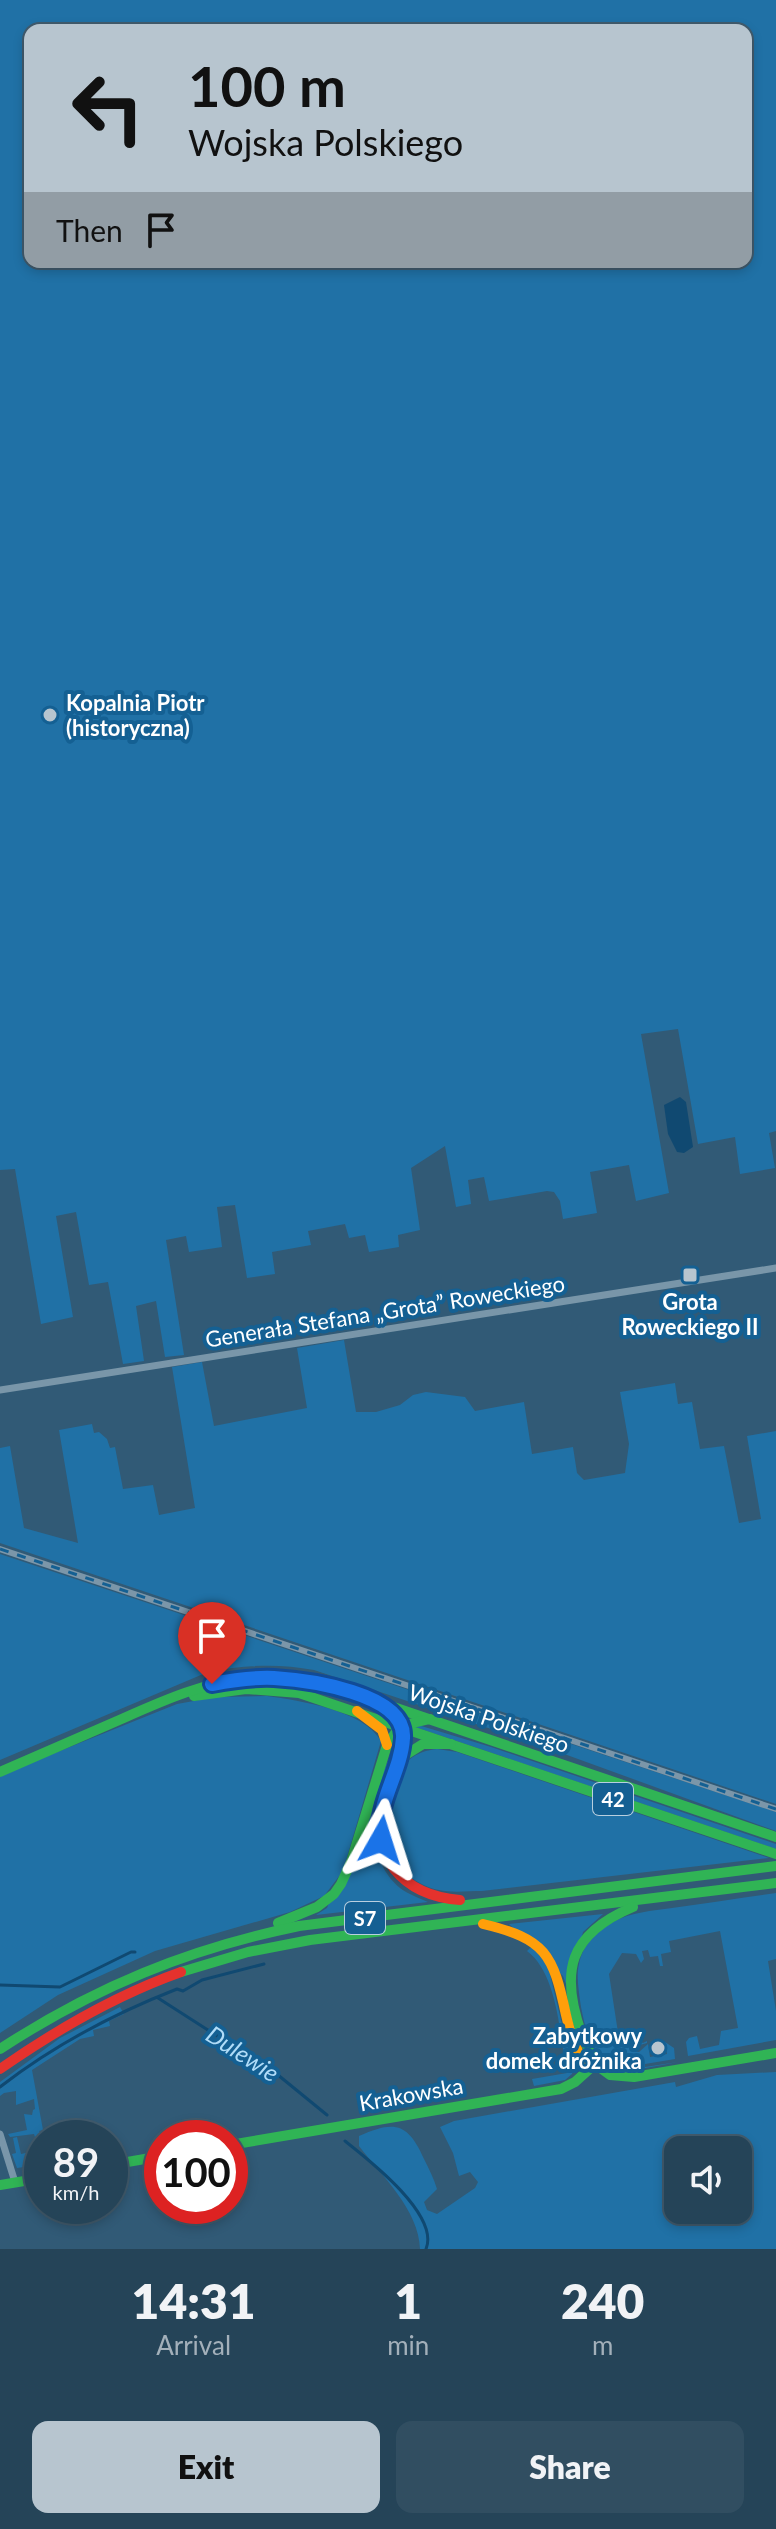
<!DOCTYPE html>
<html lang="en">
<head>
<meta charset="utf-8">
<style>
  :root { --surface:#254458; --page:#314e61; --text:#f1f3f6; --muted:#a3b0ba; --line:#425c6e; --accent:#b7c5cf }
  body { margin:0; font-family:Lato,sans-serif; background:var(--page); color:var(--text); height:100vh; display:flex; flex-direction:column; font-size:30px; white-space:nowrap }
  * { box-sizing:border-box; margin:0 }
  p { font-size:26px; color:var(--muted) }
  .icon { flex:none; width:44px; height:44px; fill:none; stroke:currentColor; stroke-width:2; stroke-linecap:round; stroke-linejoin:round }
  .map { position:relative; height:2249px; overflow:hidden }
  .drawer { display:flex; flex-direction:column; background:var(--surface); flex:1 }
  .drawer>* { flex:none }
  .top-card { position:absolute; left:24px; top:24px; width:728px; height:244px; border-radius:16px; box-shadow:0 4px 12px #0003,0 0 0 2px var(--line); background:#b7c5cf; color:#111; overflow:hidden }
  .fabs { position:absolute; left:664px; top:2136px; display:grid; gap:16px }
  .fabs a { display:grid; place-items:center; width:88px; height:88px; border-radius:16px; background:var(--surface); box-shadow:0 4px 12px #0003,0 0 0 2px var(--line); font-size:40px }
  .speed { position:absolute; left:24px; top:2120px; display:flex; gap:16px; font-size:40px; font-weight:700; text-align:center }
  .speed>* { display:grid; place-content:center; width:104px; height:104px; border-radius:50%; background:var(--surface); box-shadow:0 4px 12px #0003,0 0 0 2px var(--line); line-height:1 }
  .speed small { font-size:20px; font-weight:400 }
  .speed .limit { border:12px solid #d22; background:#fff; color:#111 }
  .pin { position:absolute; display:grid; place-items:center; width:68px; height:68px; color:#fff; margin:-82px -34px; border-radius:50% 50% 50% 0; rotate:-45deg; box-shadow:0 0 8px #0007 }
  .pin .icon { rotate:45deg }
  .me { position:absolute; width:88px; margin:-44px; rotate:6deg; stroke-linejoin:round; filter:drop-shadow(0 0 6px #0008) }
  .turn { display:flex; align-items:center; gap:28px; height:168px; padding:0 32px; font-size:36px }
  .turn .icon { width:104px; height:104px; stroke-width:2.5 }
  .turn b { display:block; font-size:56px; line-height:68px }
  .then { display:flex; align-items:center; height:76px; padding:0 32px; background:#0003; gap:16px; font-size:30px }
  .eta { display:flex; justify-content:space-evenly; align-items:center; height:136px; text-align:center }
  .eta b { font-size:48px; font-weight:800; line-height:56px }
  .cta { display:flex; gap:16px; margin-top:auto; padding:16px 32px }
  .cta a { flex:1; height:92px; border-radius:16px; background:var(--accent); color:#111; font-size:32px; font-weight:800; line-height:92px; text-align:center }
  .cta a+a { background:var(--page); color:var(--text) }
  .map>svg:first-child { display:block }
</style>
</head>
<body>
<div class="map">
<svg width="776" height="2249" viewBox="0 0 776 2249">
  <rect width="100%" height="100%" fill="#315a76"/>
  <!-- green -->
  <g fill="#2071a6" fill-rule="evenodd">
    <path d="M 0,0 L 776,0 L 776,1131 L 769,1133 L 775,1168 L 740,1174 L 735,1137 L 698,1144 L 678,1029 L 641,1034 L 669,1193 L 636,1201 L 629,1165 L 590,1172 L 597,1213 L 563,1219 L 560,1201 L 554,1192 L 547,1191 L 489,1201 L 484,1177 L 468,1180 L 471,1204 L 456,1207 L 445,1146 L 411,1168 L 420,1230 L 398,1235 L 399,1247 L 369,1252 L 365,1235 L 349,1238 L 345,1224 L 308,1231 L 311,1245 L 272,1252 L 275,1274 L 247,1278 L 235,1205 L 217,1207 L 222,1247 L 189,1252 L 186,1236 L 166,1240 L 184,1355 L 165,1357 L 156,1301 L 136,1306 L 144,1361 L 123,1364 L 108,1282 L 89,1285 L 76,1212 L 56,1216 L 73,1317 L 41,1324 L 15,1169 L 0,1170 ZM 30,30 L 746,30 L 746,262 L 30,262 Z"/>
    <path d="M 344,1340 L 356,1412 L 376,1412 L 400,1405 L 413,1395 L 426,1392 L 465,1397 L 475,1411 L 524,1402 L 532,1454 L 573,1447 L 577,1473 L 584,1480 L 625,1473 L 629,1444 L 620,1392 L 675,1383 L 678,1404 L 692,1402 L 700,1449 L 724,1446 L 739,1523 L 761,1519 L 747,1436 L 776,1431 L 776,1804 L 0,1543 L 0,1448 L 10,1446 L 24,1528 L 78,1543 L 59,1430 L 92,1424 L 94,1433 L 99,1432 L 107,1439 L 110,1448 L 115,1447 L 123,1489 L 153,1485 L 159,1515 L 195,1508 L 172,1367 L 202,1362 L 214,1426 L 307,1408 L 297,1348 Z"/>
    <path d="M 0,1554 L 776,1812 L 776,1831 L 545,1747 L 314,1670 C 278,1663 244,1665 208,1672 L 0,1760 Z"/>
    <path d="M 267,1696 C 301,1701 363,1710 381,1741 L 343,1871 L 324,1896 L 290,1912 L 155,1951 L 58,1995 L 0,2033 L 0,1775 L 177,1704 L 216,1697 Z"/>
    <path d="M 418,1725 L 491,1747 L 776,1844 L 776,1849 L 415,1727 Z"/>
    <path d="M 398,1737 C 384,1786 353,1847 400,1888 C 408,1894 419,1898 428,1902 L 316,1915 L 327,1908 Z"/>
    <path d="M 437,1749 L 457,1752 L 769,1858 L 482,1891 C 468,1891 452,1893 439,1890 C 420,1887 393,1868 387,1849 C 382,1833 396,1771 409,1760 C 417,1753 427,1750 437,1749 Z"/>
    <path d="M 776,1893 L 776,1959 L 768,1961 L 776,2011 L 776,2040 L 688,2056 L 686,2042 L 689,2038 L 697,2036 L 700,2049 L 719,2045 L 721,2031 L 738,2028 L 720,1931 L 669,1941 L 671,1952 L 661,1954 L 663,1966 L 660,1966 L 658,1956 L 650,1957 L 648,1950 L 642,1951 L 644,1959 L 641,1963 L 636,1954 L 622,1953 L 609,1974 L 619,2039 L 642,2037 L 639,2041 L 643,2043 L 647,2041 L 647,2043 L 636,2046 L 634,2051 L 639,2052 L 648,2044 L 650,2057 L 667,2054 L 665,2042 L 674,2048 L 675,2059 L 645,2064 L 645,2067 L 678,2062 L 635,2070 C 594,2067 588,2041 581,2007 C 579,1993 576,1977 579,1964 C 582,1946 597,1931 613,1922 C 631,1912 652,1911 672,1908 C 707,1903 741,1898 776,1893 Z"/>
    <path d="M 603,1914 L 583,1932 L 569,1992 L 563,1976 L 509,1924 Z"/>
    <path d="M 532,1946 L 547,1962 L 567,2045 L 575,2064 L 572,2074 L 565,2080 L 534,2086 L 532,2079 L 567,2073 C 560,2037 558,1974 527,1951 Z"/>
    <path d="M 120,2007 L 124,2014 L 109,2021 L 110,2026 L 93,2030 L 94,2036 L 80,2039 L 32,2070 L 43,2130 L 39,2131 L 45,2138 L 42,2138 L 42,2164 L 34,2165 L 32,2159 L 29,2160 L 31,2166 L 17,2168 L 12,2154 L 16,2153 L 13,2138 L 17,2137 L 21,2154 L 39,2150 L 34,2134 L 10,2137 L 8,2134 L 27,2130 L 24,2114 L 32,2115 L 33,2110 L 35,2109 L 34,2099 L 16,2105 L 16,2091 L 4,2093 L 0,2096 L 0,2082 L 60,2038 Z"/>
    <path d="M 776,2072 L 776,2249 L 420,2249 C 419,2210 382,2176 359,2146 L 359,2136 C 395,2120 408,2123 424,2159 C 429,2169 434,2179 437,2189 L 424,2202 L 427,2210 L 437,2214 L 475,2188 L 478,2182 L 470,2172 L 459,2176 L 453,2153 L 440,2127 L 454,2121 L 675,2082 L 676,2087 L 717,2075 ZM 678,2150 L 738,2150 L 738,2210 L 678,2210 Z"/>
  </g>
  <!-- water -->
  <path fill="#104971" d="M 680,1097 L 686,1102 L 693,1147 L 684,1153 L 677,1152 L 668,1134 L 664,1105 Z"/>
  <g fill="none" stroke-linecap="round" stroke-linejoin="round">
    <!-- stream -->
    <g stroke="#104971" stroke-width="3">
      <path d="M 0,1985 L 60,1987 L 131,1952 L 135,1952"/>
      <path d="M 158,1998 L 278,2075 L 327,2115"/>
      <path d="M 0,2087 C 54,2045 113,2014 177,1989 L 183,1991 L 202,1980 L 264,1964"/>
      <path d="M 345,2141 C 369,2160 440,2215 426,2249"/>
    </g>
    <!-- street -->
    <g stroke="#7996a9" stroke-width="7">
      <path d="M 0,1390 L 776,1268"/>
      <path d="M 0,2134 L 15,2182"/>
    </g>
    <!-- fast -->
    <g stroke="#30b455" stroke-width="10">
      <path d="M 194,1696 L 246,1689 L 299,1693 L 776,1854"/>
      <path d="M 399,1759 L 423,1744 L 451,1744"/>
      <path d="M 0,1772 C 39,1755 78,1738 117,1721 C 160,1702 203,1682 250,1678 C 287,1675 323,1686 358,1695 L 776,1837"/>
      <path d="M 278,1923 L 317,1907 L 334,1894 L 341,1884 L 351,1862 L 387,1745 L 400,1726 L 430,1719"/>
      <path d="M 181,1972 L 248,1952 L 310,1940 L 776,1883"/>
      <path d="M 0,2049 C 95,1987 188,1949 299,1926 L 776,1866"/>
      <path d="M 595,2064 L 610,2075 L 634,2077 L 776,2053"/>
      <path d="M 595,2064 C 592,2054 586,2045 582,2035 C 559,1971 569,1934 633,1907"/>
      <path d="M 230,2145 L 561,2089 L 575,2082 L 595,2064"/>
      <path d="M 110,2165 L 162,2156"/>
      <path d="M 0,2185 L 42,2178"/>
    </g>
    <!-- slow -->
    <g stroke="#ff9f0a" stroke-width="10">
      <path d="M 357,1711 L 382,1730 L 387,1745"/>
      <path d="M 483,1924 C 546,1939 553,1954 566,2015 C 570,2032 574,2047 584,2061 L 595,2064"/>
    </g>
    <!-- jam -->
    <g stroke="#e5322d" stroke-width="10">
      <path d="M 379,1702 C 389,1710 400,1718 402,1731 C 405,1741 401,1751 398,1761 C 388,1796 369,1836 394,1869 C 411,1890 434,1898 460,1900"/>
      <path d="M 0,2069 C 56,2030 116,1995 181,1972"/>
    </g>
    <!-- rail casing -->
    <g stroke="#7b96a9" stroke-width="6">
      <path id="rail" d="M 0,1549 L 776,1809"/>
    </g>
    <!-- rail -->
    <use href="#rail" stroke="#146093" stroke-width="3" stroke-dasharray="9" stroke-linecap="butt"/>
  </g>
  <g fill="none" stroke-linecap="round" stroke-linejoin="round">
    <!-- route casing -->
    <g stroke="#114b97" stroke-width="20">
      <path id="route" d="M 212,1684 C 233,1680 253,1677 274,1678 C 307,1680 406,1693 403,1738 C 401,1773 375,1804 381,1840"/>
    </g>
    <!-- route -->
    <use href="#route" stroke="#1a73e8" stroke-width="14"/>
  </g>
  <!-- markers -->
  <g fill="#b7c5cf" stroke="#146093" stroke-width="3">
    <circle cx="50" cy="715" r="8"/>
    <rect x="682" y="1267" width="16" height="16" rx="4"/>
    <circle cx="658" cy="2048" r="8"/>
  </g>
  <g text-anchor="middle" dominant-baseline="central" stroke-width="8" stroke-linejoin="round" paint-order="stroke">
    <!-- shield labels -->
    <g fill="#146093" stroke="#b8cfdf" stroke-width="2">
      <rect x="593" y="1783" width="40" height="32" rx="6"/>
      <rect x="345" y="1902" width="40" height="32" rx="6"/>
    </g>
    <g font-size="20" font-weight="bold" fill="#fff">
      <text x="613" y="1799">42</text>
      <text x="365" y="1918">S7</text>
    </g>
    <!-- poi labels -->
    <g font-size="22" font-weight="bold" fill="#fff" stroke="#146093" text-anchor="start">
      <text x="66" y="702">Kopalnia Piotr<tspan x="66" dy="25">(historyczna)</tspan></text>
      <text x="690" y="1301" text-anchor="middle">Grota<tspan x="690" dy="25">Roweckiego II</tspan></text>
      <text x="642" y="2035" text-anchor="end">Zabytkowy<tspan x="642" dy="25">domek dróżnika</tspan></text>
    </g>
    <!-- street labels -->
    <g font-size="22" fill="#fff" stroke="#146093">
      <text transform="translate(385 1311) rotate(-9)">Generała Stefana „Grota” Roweckiego</text>
      <text transform="translate(489 1718) rotate(19)">Wojska Polskiego</text>
      <text transform="translate(411 2094) rotate(-10)">Krakowska</text>
    </g>
    <!-- water labels -->
    <g font-size="24" font-style="italic" fill="#b0dcf8" stroke="#146093">
      <text transform="translate(243 2053) rotate(33)">Dulewie</text>
    </g>
  </g>
</svg>
<div class="fabs">
<a><svg class="icon" aria-label="sound" viewBox="0 0 24 24"><path d="M4 9h4l5-4v14l-5-4H4zM17 9q2 3 0 6"/></svg></a>
</div>
<div class="speed"><div>89<small>km/h</small></div><div class="limit">100</div></div>
<div class="pin" style="left:212px;top:1684px;background:#d93025"><svg class="icon" aria-label="arrive" viewBox="0 0 24 24"><path d="M6 21V4h12l-3 4 3 4H6"/></svg></div>
<svg class="me" style="left:381px;top:1840px" viewBox="-20 -20 40 40"><path d="M0-17L14 15 0 8-14 15z" fill="#1a73e8" stroke="#fff" stroke-width="4"/></svg>
<div class="top-card">
<div class="turn"><svg class="icon" aria-label="left" viewBox="0 0 24 24"><path d="M17 20v-9H6M10 6l-5 5 5 5"/></svg><div><b>100 m</b>Wojska Polskiego</div></div>
<div class="then">Then<svg class="icon" aria-label="arrive" viewBox="0 0 24 24"><path d="M6 21V4h12l-3 4 3 4H6"/></svg></div>
</div>
</div>
<section class="drawer">
<div class="eta">
<div><b>14:31</b><p>Arrival</p></div>
<div><b>1</b><p>min</p></div>
<div><b>240</b><p>m</p></div>
</div>
<div class="cta"><a>Exit</a><a>Share</a></div>
</section>
</body>
</html>
